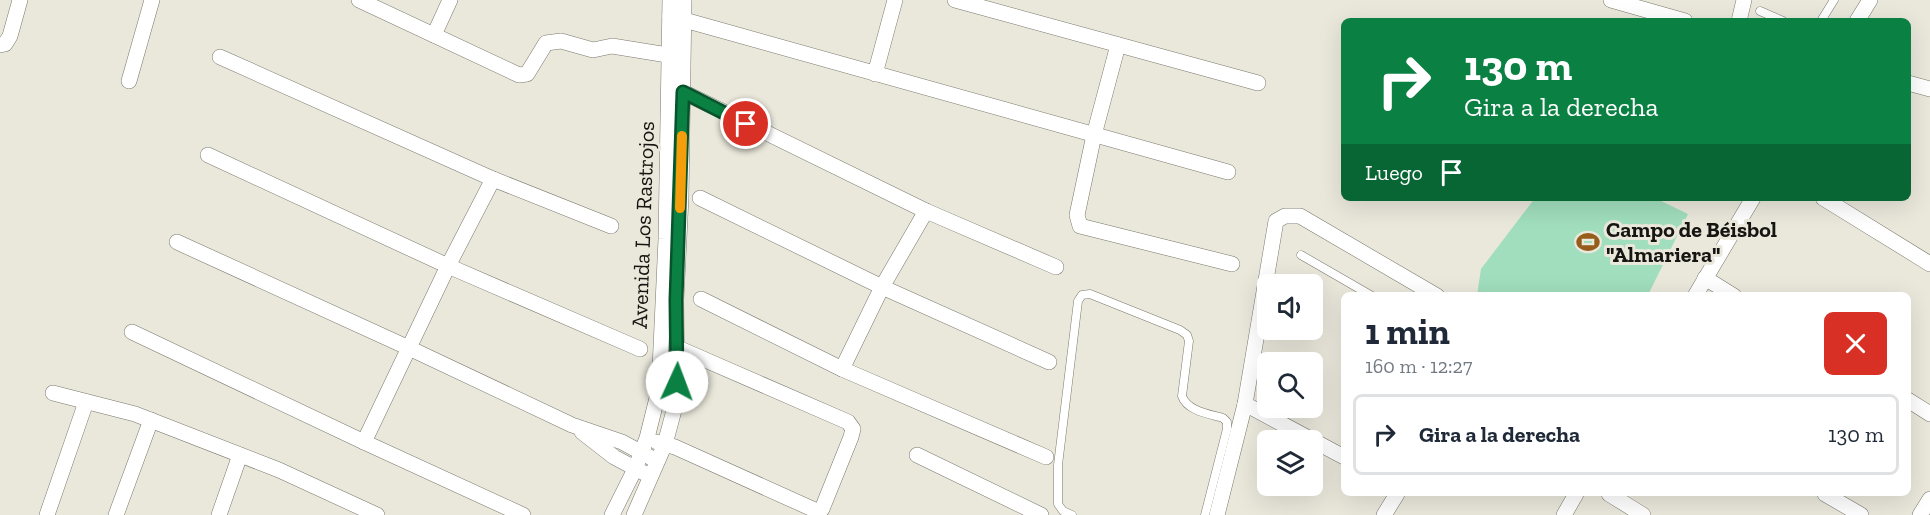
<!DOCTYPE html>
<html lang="es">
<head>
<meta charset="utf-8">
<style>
  :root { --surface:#fff; --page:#f2f2f3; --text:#1f2937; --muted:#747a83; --line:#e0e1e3 }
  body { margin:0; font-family:"Zilla Slab",serif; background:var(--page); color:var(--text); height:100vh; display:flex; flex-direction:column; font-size:22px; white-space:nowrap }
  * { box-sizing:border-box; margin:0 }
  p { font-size:20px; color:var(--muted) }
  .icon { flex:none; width:33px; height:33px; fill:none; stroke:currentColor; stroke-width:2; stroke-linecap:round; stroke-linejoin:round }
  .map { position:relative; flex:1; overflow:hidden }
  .panel { position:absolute; left:1341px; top:292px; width:570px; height:204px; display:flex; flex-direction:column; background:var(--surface); border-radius:9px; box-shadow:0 6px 24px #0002 }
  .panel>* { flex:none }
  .guide { position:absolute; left:1341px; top:18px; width:570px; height:183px; border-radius:9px; box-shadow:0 6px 24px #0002; background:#0b8043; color:#fff; overflow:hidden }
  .tools { position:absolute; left:1257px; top:274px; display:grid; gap:12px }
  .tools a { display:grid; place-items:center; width:66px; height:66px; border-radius:9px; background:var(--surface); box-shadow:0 6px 24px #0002; font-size:30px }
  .pin { position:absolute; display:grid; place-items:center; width:51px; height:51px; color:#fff; margin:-26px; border:3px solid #fff; border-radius:50%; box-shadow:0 2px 6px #0007 }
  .me { position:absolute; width:66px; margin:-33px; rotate:2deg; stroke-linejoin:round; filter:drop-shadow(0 0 4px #0008) }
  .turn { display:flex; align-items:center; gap:21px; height:126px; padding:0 24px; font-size:27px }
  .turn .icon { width:78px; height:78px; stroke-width:2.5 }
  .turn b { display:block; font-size:42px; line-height:51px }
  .then { display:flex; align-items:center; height:57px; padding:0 24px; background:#0003; gap:12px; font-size:22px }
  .round { display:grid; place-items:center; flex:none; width:63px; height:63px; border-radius:9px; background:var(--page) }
  .summary { display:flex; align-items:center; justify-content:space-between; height:102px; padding:0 24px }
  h1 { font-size:36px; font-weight:700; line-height:45px }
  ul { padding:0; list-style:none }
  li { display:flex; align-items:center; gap:18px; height:81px; margin:0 12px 9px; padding:0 12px; border:3px solid var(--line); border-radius:9px }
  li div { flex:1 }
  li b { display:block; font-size:22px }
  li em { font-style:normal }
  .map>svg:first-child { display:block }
</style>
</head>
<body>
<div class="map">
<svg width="1930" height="515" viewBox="0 0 1930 515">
  <rect width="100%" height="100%" fill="#eae8db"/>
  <!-- green -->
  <path fill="#a0debd" d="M 1535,198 L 1655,198 L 1688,214 L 1648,295 L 1477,295 L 1481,269 Z"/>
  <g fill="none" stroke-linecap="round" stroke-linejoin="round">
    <!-- service casing -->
    <g stroke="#7a786d" stroke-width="9">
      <g id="service">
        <path d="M 1760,11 L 1783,21"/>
        <path d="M 1821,21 L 1834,0"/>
        <path d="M 1301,255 L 1372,296"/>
        <path d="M 1072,515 L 1063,511 L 1058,504 L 1058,465 L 1078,301 L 1082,295 L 1090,294 L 1180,330 L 1187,335 L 1189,341 L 1182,396 C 1187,411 1209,414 1223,418 L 1227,422 L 1227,429 L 1205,515"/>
      </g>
    </g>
    <!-- minor casing -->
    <g stroke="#7a786d" stroke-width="16">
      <g id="minor">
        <path d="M 359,0 L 519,75 L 527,74 L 546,43 L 561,41 L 593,50 L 612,46 L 680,57"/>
        <path d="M 955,0 L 1258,83"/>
        <path d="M 1611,0 L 1685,21"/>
        <path d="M 670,16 L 1228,172"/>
        <path d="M 1739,21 L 1744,0"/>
        <path d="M 1857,21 L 1870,0"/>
        <path d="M 434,35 L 450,0"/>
        <path d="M 0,45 L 5,44 L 10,36 L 20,0"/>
        <path d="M 1118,45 L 1094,135 L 1077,215 L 1080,226 L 1232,264"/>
        <path d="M 220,57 L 493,179 L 611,226"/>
        <path d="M 875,74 L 895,0"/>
        <path d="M 129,81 L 152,0"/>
        <path d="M 1908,83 L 1930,89"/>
        <path d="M 675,90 L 683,92 L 926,211 L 1056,267"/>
        <path d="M 208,155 L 448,266 L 640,349"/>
        <path d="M 700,198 L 882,287 L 1049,362"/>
        <path d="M 1823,198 L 1930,264"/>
        <path d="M 177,242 L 409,348 L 572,425 L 622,442 L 657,461"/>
        <path d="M 1705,278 L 1734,296"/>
        <path d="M 1695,296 L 1753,198"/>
        <path d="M 701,299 L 842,369 L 1046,457"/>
        <path d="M 132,332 L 364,442 L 523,515"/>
        <path d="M 842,369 L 882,287 L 926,211"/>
        <path d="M 53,393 L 135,414 L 279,470 L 377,515"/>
        <path d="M 1908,400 L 1930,414"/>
        <path d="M 1245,404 L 1344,457"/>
        <path d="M 582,432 L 614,457 L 644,473"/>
        <path d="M 364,442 L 448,266 L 493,179"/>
        <path d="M 657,442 L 675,447 L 817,511 L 822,509 L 851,437 L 853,429 L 848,422 L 678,348"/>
        <path d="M 917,455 L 1041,515"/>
        <path d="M 1609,494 L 1643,515"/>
        <path d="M 1825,494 L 1861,515"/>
        <path d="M 47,515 L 86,402"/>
        <path d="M 116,515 L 151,420"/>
        <path d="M 219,515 L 240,455"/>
        <path d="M 612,515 L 635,469 L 647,438 L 659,390 L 666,239 L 670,0"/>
        <path d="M 634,515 L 665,444 L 677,399 L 676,300 L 681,197 L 684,0"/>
        <path d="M 1217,515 L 1245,404 L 1276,221 L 1285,216 L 1300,216 L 1437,296"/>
        <path d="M 1384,515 L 1397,494"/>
        <path d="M 1564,515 L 1576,494"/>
        <path d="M 1920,515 L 1930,499"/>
      </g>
    </g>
    <!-- service -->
    <use href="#service" stroke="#fff" stroke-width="8"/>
    <!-- minor -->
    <use href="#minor" stroke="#fff" stroke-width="15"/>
  </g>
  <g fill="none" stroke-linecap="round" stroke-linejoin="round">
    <!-- route casing -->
    <g stroke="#07532c" stroke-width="15">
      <path id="route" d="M 677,382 L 676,300 L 683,92 L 746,124"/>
    </g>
    <!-- route -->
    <use href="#route" stroke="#0b8043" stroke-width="10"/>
    <!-- slow -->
    <path stroke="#f59e0b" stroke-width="10" d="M 680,208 L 682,136"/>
  </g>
  <!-- icons -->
  <defs>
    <g id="stadium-bare" transform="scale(1.8)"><path d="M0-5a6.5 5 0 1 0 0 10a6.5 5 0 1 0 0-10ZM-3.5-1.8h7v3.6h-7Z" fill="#965c1b" stroke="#eae8db" stroke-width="2.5" paint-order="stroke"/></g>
  </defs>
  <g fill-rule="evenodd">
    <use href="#stadium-bare" x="1588" y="242"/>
  </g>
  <g text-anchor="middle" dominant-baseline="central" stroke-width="6" stroke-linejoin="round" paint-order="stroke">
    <!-- street labels -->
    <g font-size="22" fill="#161511" stroke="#eae8db">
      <text transform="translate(643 225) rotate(-88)">Avenida Los Rastrojos</text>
    </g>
    <!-- poi labels -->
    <g font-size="22" font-weight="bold" fill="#161511" stroke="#eae8db" text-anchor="start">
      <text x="1606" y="229">Campo de Béisbol<tspan x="1606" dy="25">"Almariera"</tspan></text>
    </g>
  </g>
</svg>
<div class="tools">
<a><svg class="icon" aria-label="sound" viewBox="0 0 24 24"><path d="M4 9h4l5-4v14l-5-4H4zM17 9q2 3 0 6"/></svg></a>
<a><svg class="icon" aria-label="search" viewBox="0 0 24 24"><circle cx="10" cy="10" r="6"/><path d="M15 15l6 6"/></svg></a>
<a><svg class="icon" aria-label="layers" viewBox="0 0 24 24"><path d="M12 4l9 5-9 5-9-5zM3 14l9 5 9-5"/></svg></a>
</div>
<div class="pin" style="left:746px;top:124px;background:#d93025"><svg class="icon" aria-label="arrive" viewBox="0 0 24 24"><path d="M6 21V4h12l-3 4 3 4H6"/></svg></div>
<svg class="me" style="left:677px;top:382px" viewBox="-20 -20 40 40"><circle r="19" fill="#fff"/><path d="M0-13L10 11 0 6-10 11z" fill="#0b8043"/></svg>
<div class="guide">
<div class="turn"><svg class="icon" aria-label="right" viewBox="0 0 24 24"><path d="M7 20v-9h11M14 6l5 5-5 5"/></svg><div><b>130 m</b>Gira a la derecha</div></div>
<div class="then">Luego<svg class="icon" aria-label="arrive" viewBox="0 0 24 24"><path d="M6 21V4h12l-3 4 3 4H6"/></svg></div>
</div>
<section class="panel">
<div class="summary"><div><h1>1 min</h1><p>160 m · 12:27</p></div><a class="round" style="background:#d93025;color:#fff"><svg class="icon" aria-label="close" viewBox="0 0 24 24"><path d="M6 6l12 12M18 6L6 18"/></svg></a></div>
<ul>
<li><svg class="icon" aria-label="right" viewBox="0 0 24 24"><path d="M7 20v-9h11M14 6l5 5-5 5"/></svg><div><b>Gira a la derecha</b></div><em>130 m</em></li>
</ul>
</section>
</div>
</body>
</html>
